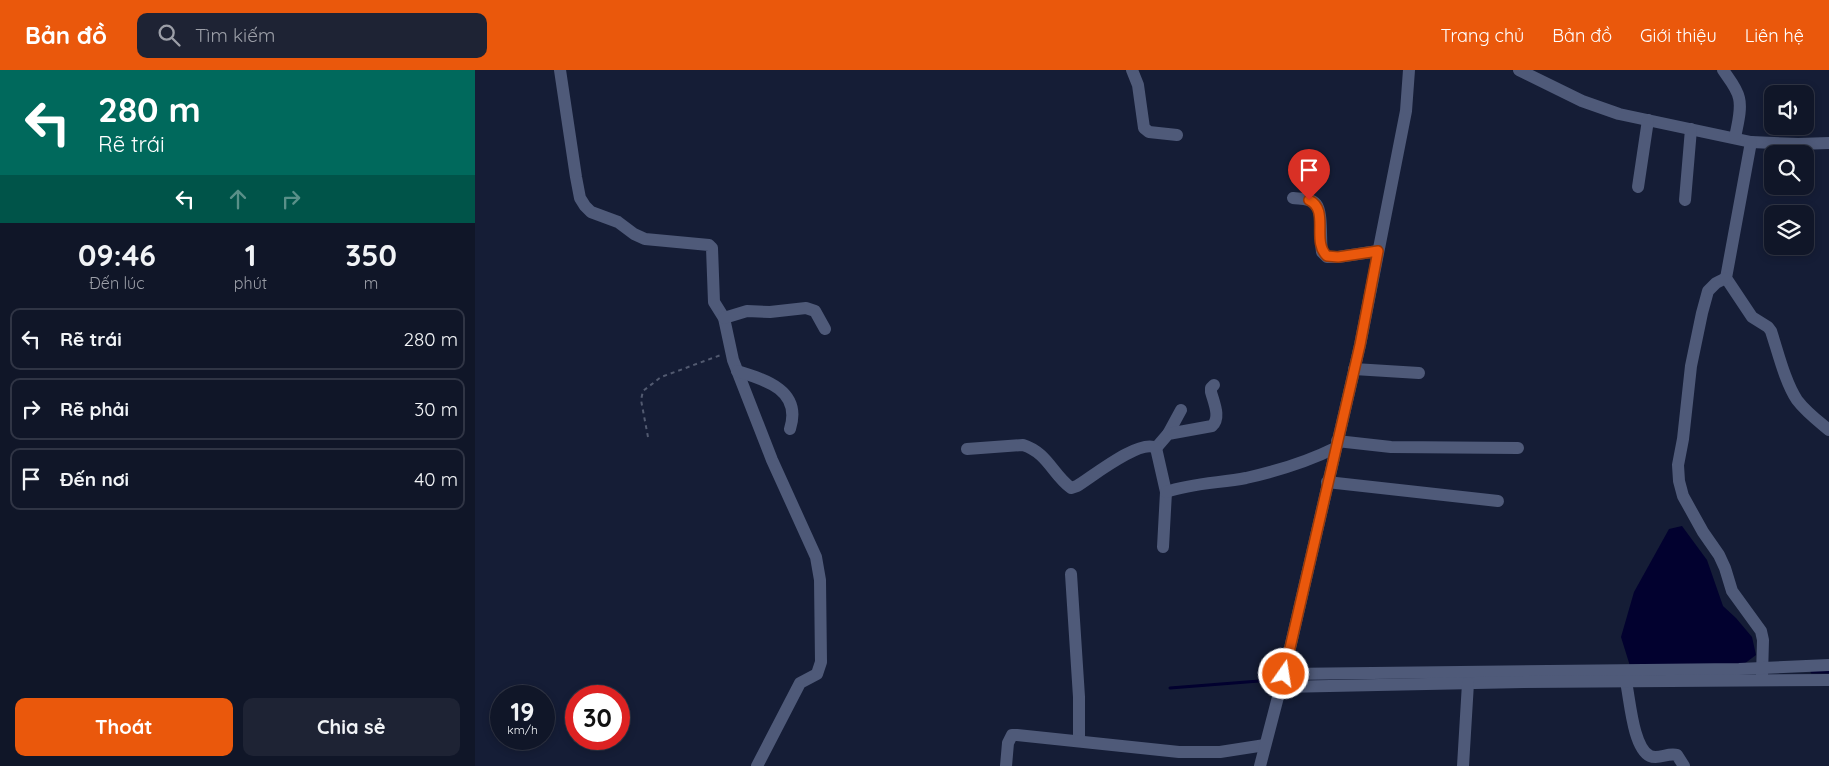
<!DOCTYPE html>
<html lang="vi">
<head>
<meta charset="utf-8">
<style>
  :root { --surface:#101628; --page:#1e2334; --text:#f1f3f6; --muted:#9c9fa8; --line:#303545; --accent:#ea580c }
  body { margin:0; font-family:Quicksand,sans-serif; background:var(--page); color:var(--text); height:100vh; display:flex; flex-direction:column; font-size:19px; white-space:nowrap }
  * { box-sizing:border-box; margin:0 }
  p { font-size:16px; color:var(--muted) }
  .icon { flex:none; width:28px; height:28px; fill:none; stroke:currentColor; stroke-width:2; stroke-linecap:round; stroke-linejoin:round }
  .map { position:relative; flex:1; overflow:hidden }
  .sheet { display:flex; flex-direction:column; background:var(--surface); width:475px }
  .sheet>* { flex:none }
  .guide { background:#00695c; color:#fff; overflow:hidden }
  .controls { position:absolute; left:1289px; top:15px; display:grid; gap:10px }
  .controls a { display:grid; place-items:center; width:50px; height:50px; border-radius:10px; background:var(--surface); box-shadow:0 2px 8px #0003,0 0 0 1px var(--line); font-size:25px }
  .speed { position:absolute; left:15px; top:615px; display:flex; gap:10px; font-size:25px; font-weight:700; text-align:center }
  .speed>* { display:grid; place-content:center; width:65px; height:65px; border-radius:50%; background:var(--surface); box-shadow:0 2px 8px #0003,0 0 0 1px var(--line); line-height:1 }
  .speed small { font-size:12px; font-weight:400 }
  .speed .limit { border:8px solid #d22; background:#fff; color:#111 }
  .pin { position:absolute; display:grid; place-items:center; width:42px; height:42px; color:#fff; margin:-51px -21px; border-radius:50% 50% 50% 0; rotate:-45deg; box-shadow:0 0 5px #0007 }
  .pin .icon { rotate:45deg }
  .me { position:absolute; width:55px; margin:-28px; rotate:13deg; stroke-linejoin:round; filter:drop-shadow(0 0 4px #0008) }
  .turn { display:flex; align-items:center; gap:18px; height:105px; padding:0 15px; font-size:22px }
  .turn .icon { width:65px; height:65px; stroke-width:2.5 }
  .turn b { display:block; font-size:35px; line-height:42px }
  .lanes { display:flex; align-items:center; height:48px; padding:0 15px; background:#0003; justify-content:center; gap:25px; direction:ltr }
  .lanes .off { opacity:.35 }
  .eta { display:flex; justify-content:space-evenly; align-items:center; height:85px; text-align:center }
  .eta b { font-size:30px; font-weight:700; line-height:35px }
  .cta { display:flex; gap:10px; margin-top:auto; padding:10px 15px }
  .cta a { flex:1; height:58px; border-radius:10px; background:var(--accent); color:#fff; font-size:20px; font-weight:700; line-height:58px; text-align:center }
  .cta a+a { background:var(--page); color:var(--text) }
  ul { padding:0; list-style:none }
  li { display:flex; align-items:center; gap:15px; height:62px; margin:0 10px 8px; padding:0 5px; border:2px solid var(--line); border-radius:10px }
  li div { flex:1 }
  li b { display:block; font-size:19px }
  li em { font-style:normal }
  header { display:flex; align-items:center; gap:30px; box-sizing:border-box; height:70px; padding:0 25px; background:var(--accent); color:#fff }
  header strong { font-size:24px }
  nav { display:flex; gap:28px; margin-inline-start:auto; font-size:18px }
  .search { width:350px; height:45px; background:var(--page); display:flex; align-items:center; gap:12px; box-sizing:border-box; padding:0 18px; border-radius:10px; color:var(--muted); font-size:19px }
  main { display:flex; flex:1; min-height:0 }
  .map>svg:first-child { display:block }
</style>
</head>
<body>
<header>
<strong>Bản đồ</strong>
<div class="search"><svg class="icon" aria-label="search" viewBox="0 0 24 24"><circle cx="10" cy="10" r="6"/><path d="M15 15l6 6"/></svg>Tìm kiếm</div>
<nav><a>Trang chủ</a><a>Bản đồ</a><a>Giới thiệu</a><a>Liên hệ</a></nav>
</header>
<main>
<section class="sheet">
<div class="guide">
<div class="turn"><svg class="icon" aria-label="left" viewBox="0 0 24 24"><path d="M17 20v-9H6M10 6l-5 5 5 5"/></svg><div><b>280 m</b>Rẽ trái</div></div>
<div class="lanes"><svg class="icon" aria-label="left" viewBox="0 0 24 24"><path d="M17 20v-9H6M10 6l-5 5 5 5"/></svg><svg class="icon off" aria-label="ahead" viewBox="0 0 24 24"><path d="M12 20V5M6 11l6-6 6 6"/></svg><svg class="icon off" aria-label="right" viewBox="0 0 24 24"><path d="M7 20v-9h11M14 6l5 5-5 5"/></svg></div>
</div>
<div class="eta">
<div><b>09:46</b><p>Đến lúc</p></div>
<div><b>1</b><p>phút</p></div>
<div><b>350</b><p>m</p></div>
</div>
<ul>
<li><svg class="icon" aria-label="left" viewBox="0 0 24 24"><path d="M17 20v-9H6M10 6l-5 5 5 5"/></svg><div><b>Rẽ trái</b></div><em>280 m</em></li>
<li><svg class="icon" aria-label="right" viewBox="0 0 24 24"><path d="M7 20v-9h11M14 6l5 5-5 5"/></svg><div><b>Rẽ phải</b></div><em>30 m</em></li>
<li><svg class="icon" aria-label="arrive" viewBox="0 0 24 24"><path d="M6 21V4h12l-3 4 3 4H6"/></svg><div><b>Đến nơi</b></div><em>40 m</em></li>
</ul>
<div class="cta"><a>Thoát</a><a>Chia sẻ</a></div>
</section>
<div class="map">
<svg width="1354" height="696" viewBox="0 0 1354 696">
  <rect width="100%" height="100%" fill="#151d36"/>
  <!-- water -->
  <path fill="#02012f" d="M 1207,456 L 1232,490 L 1248,536 L 1261,548 L 1277,567 L 1281,585 L 1265,597 L 1155,596 L 1146,567 L 1159,522 L 1194,459 Z"/>
  <g fill="none" stroke-linecap="round" stroke-linejoin="round">
    <!-- stream -->
    <g stroke="#02012f" stroke-width="3">
      <path d="M 1337,602 L 1354,602"/>
      <path d="M 695,618 L 798,610"/>
    </g>
    <!-- path -->
    <path stroke="#525a70" stroke-width="2" stroke-dasharray="4 4" stroke-linecap="butt" d="M 173,367 L 166,330 L 168,321 L 186,307 L 246,285"/>
    <!-- minor -->
    <g stroke="#4f5a79" stroke-width="12">
      <path d="M 85,0 L 101,107 L 105,128 L 110,136 L 116,142 L 143,152 L 159,164 L 170,169 L 234,175 L 237,178 L 239,232 L 249,248 L 258,290 L 297,390 L 341,487 L 345,510 L 346,592 L 342,604 L 325,613 L 282,696"/>
      <path d="M 657,0 L 663,15 L 669,58 L 674,62 L 702,65"/>
      <path d="M 1044,0 L 1107,31 L 1144,44 L 1276,72 L 1323,74 L 1354,73"/>
      <path d="M 1248,0 C 1254,9 1262,18 1264,28 C 1267,40 1262,56 1260,68"/>
      <path d="M 1276,72 L 1251,208 L 1277,247 L 1293,257 L 1296,261 C 1303,282 1310,312 1322,330 C 1331,342 1343,351 1354,360"/>
      <path d="M 1163,117 L 1173,50"/>
      <path d="M 818,128 C 825,129 836,128 841,134 C 848,142 845,171 847,182 L 852,187 L 863,187 L 903,181"/>
      <path d="M 1210,130 L 1216,59"/>
      <path d="M 1251,208 L 1241,213 L 1233,221 L 1227,243 L 1216,296 L 1208,369 L 1203,395 L 1204,411 L 1208,426 L 1228,462 L 1244,485 L 1250,498 L 1257,521 L 1286,561 L 1288,570 L 1287,606"/>
      <path d="M 249,248 L 272,241 L 295,242 L 331,238 L 340,241 L 350,259"/>
      <path d="M 879,299 L 944,303"/>
      <path d="M 262,301 C 292,310 327,321 315,359"/>
      <path d="M 693,364 L 706,340"/>
      <path d="M 862,371 L 916,377 L 1043,378"/>
      <path d="M 681,378 L 693,364 L 737,356 C 746,348 739,333 736,322 L 736,318 L 739,315"/>
      <path d="M 492,379 L 548,375 C 573,383 577,404 596,418 L 602,416 C 617,407 665,368 681,378 L 691,422 L 688,477"/>
      <path d="M 852,412 L 1023,431"/>
      <path d="M 691,422 C 717,413 745,413 771,408 C 802,401 832,392 860,378"/>
      <path d="M 596,504 L 604,627 L 604,671"/>
      <path d="M 809,604 L 1264,599 L 1354,595"/>
      <path d="M 1151,612 C 1155,630 1158,678 1175,686 C 1184,690 1193,682 1202,685 L 1209,696"/>
      <path d="M 806,617 L 1049,612 L 1354,610"/>
      <path d="M 531,696 L 533,673 L 537,665 L 542,665 L 704,682 L 745,682 L 790,675"/>
      <path d="M 785,696 L 809,604 L 885,275 L 931,41 L 934,0"/>
      <path d="M 988,696 L 993,613"/>
    </g>
  </g>
  <g fill="none" stroke-linecap="round" stroke-linejoin="round">
    <!-- route casing -->
    <g stroke="#983908" stroke-width="12">
      <path id="route" d="M 809,604 L 885,275 L 903,181 L 863,187 L 852,186 C 836,171 855,140 834,130"/>
    </g>
    <!-- route -->
    <use href="#route" stroke="#ea580c" stroke-width="9"/>
  </g>
</svg>
<div class="controls">
<a><svg class="icon" aria-label="sound" viewBox="0 0 24 24"><path d="M4 9h4l5-4v14l-5-4H4zM17 9q2 3 0 6"/></svg></a>
<a><svg class="icon" aria-label="search" viewBox="0 0 24 24"><circle cx="10" cy="10" r="6"/><path d="M15 15l6 6"/></svg></a>
<a><svg class="icon" aria-label="layers" viewBox="0 0 24 24"><path d="M12 4l9 5-9 5-9-5zM3 14l9 5 9-5"/></svg></a>
</div>
<div class="speed"><div>19<small>km/h</small></div><div class="limit">30</div></div>
<div class="pin" style="left:834px;top:130px;background:#d93025"><svg class="icon" aria-label="arrive" viewBox="0 0 24 24"><path d="M6 21V4h12l-3 4 3 4H6"/></svg></div>
<svg class="me" style="left:809px;top:604px" viewBox="-20 -20 40 40"><circle r="17" fill="#ea580c" stroke="#fff" stroke-width="3"/><path d="M0-11L8 9 0 5-8 9z" fill="#fff"/></svg>
</div>
</main>
</body>
</html>
